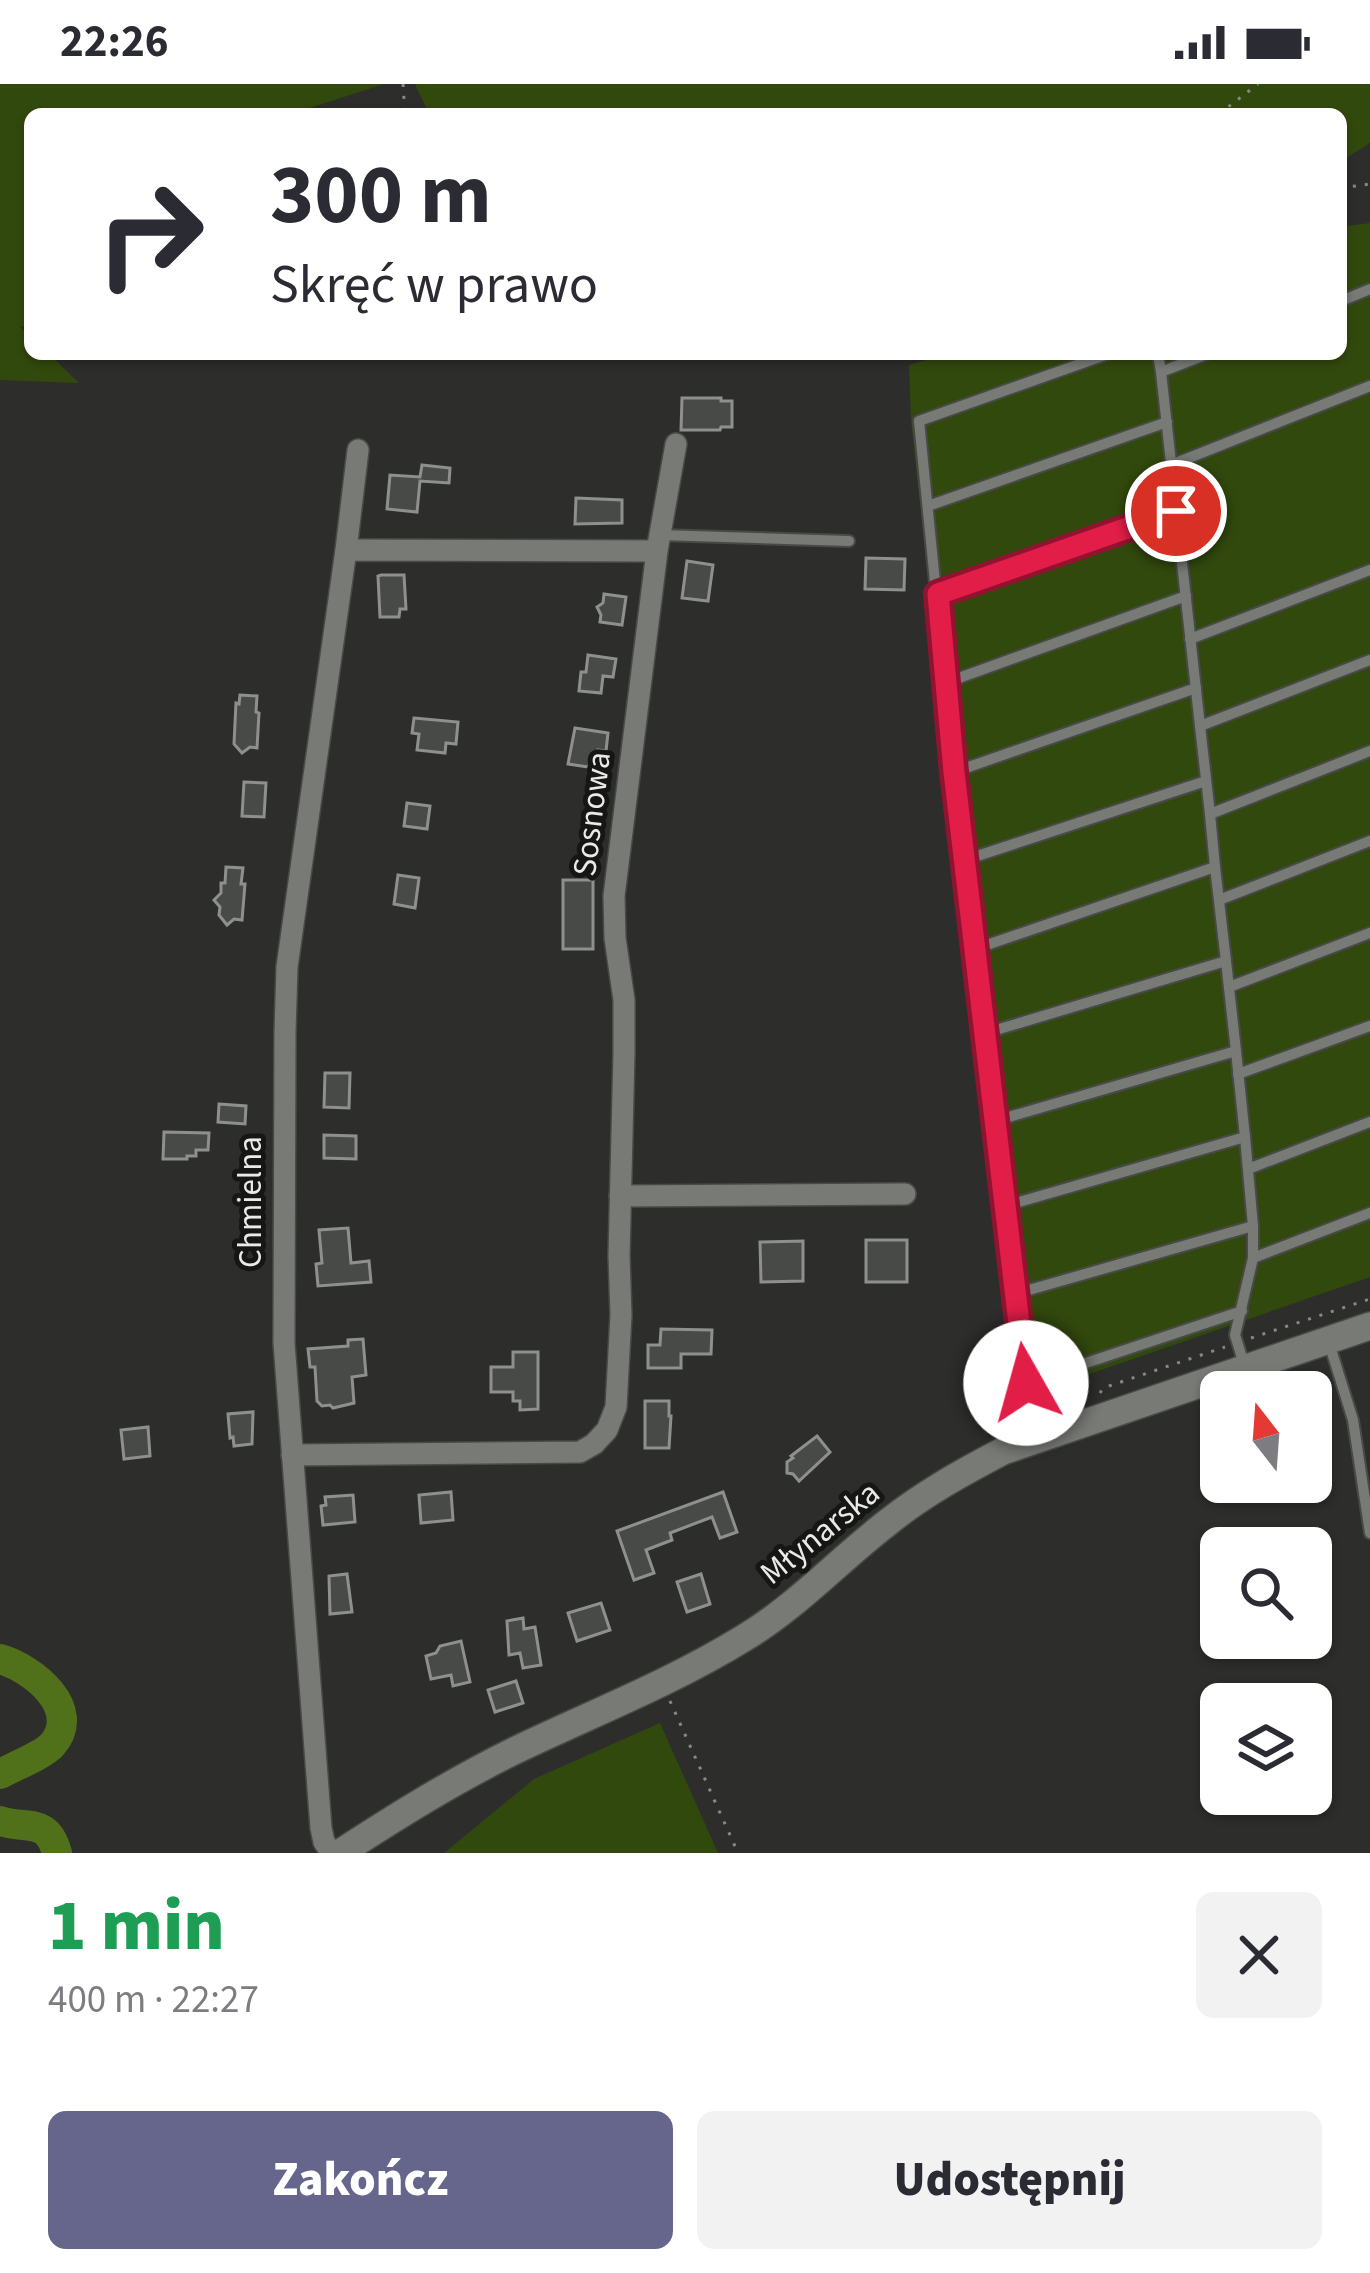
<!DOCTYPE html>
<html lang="pl">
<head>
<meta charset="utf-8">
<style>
  :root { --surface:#fff; --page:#f2f2f3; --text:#2b2b33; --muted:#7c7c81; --accent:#66668d }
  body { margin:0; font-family:"Source Sans 3",sans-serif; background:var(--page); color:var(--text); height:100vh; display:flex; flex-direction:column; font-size:45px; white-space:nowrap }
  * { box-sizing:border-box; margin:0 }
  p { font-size:39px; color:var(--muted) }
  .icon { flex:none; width:66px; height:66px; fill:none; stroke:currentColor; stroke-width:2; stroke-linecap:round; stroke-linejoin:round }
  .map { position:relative; height:1769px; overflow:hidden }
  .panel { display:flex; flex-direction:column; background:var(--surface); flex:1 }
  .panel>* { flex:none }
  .hud { position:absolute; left:24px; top:24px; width:1323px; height:252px; border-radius:18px; box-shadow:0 3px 9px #0004; background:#fff; color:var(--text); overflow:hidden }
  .needle { width:78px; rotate:343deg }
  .fabs { position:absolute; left:1200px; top:1287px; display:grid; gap:24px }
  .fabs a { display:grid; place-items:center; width:132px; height:132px; border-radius:18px; background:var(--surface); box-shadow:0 3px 9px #0004; font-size:60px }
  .pin { position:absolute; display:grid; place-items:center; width:102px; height:102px; color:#fff; margin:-51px; border:6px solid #fff; border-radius:50%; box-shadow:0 3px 12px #0007 }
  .me { position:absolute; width:132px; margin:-66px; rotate:353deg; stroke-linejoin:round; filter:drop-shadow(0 0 9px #0008) }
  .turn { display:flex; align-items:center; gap:42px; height:252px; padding:0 48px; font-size:54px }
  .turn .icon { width:156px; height:156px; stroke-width:2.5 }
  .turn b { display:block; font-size:84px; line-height:102px }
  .round { display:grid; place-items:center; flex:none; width:126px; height:126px; border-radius:18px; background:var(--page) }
  .head { display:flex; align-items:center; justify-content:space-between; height:204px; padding:0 48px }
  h1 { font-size:72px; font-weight:800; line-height:90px; color:#1e9e55 }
  .action { display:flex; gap:24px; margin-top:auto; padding:24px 48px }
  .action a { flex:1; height:138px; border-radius:18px; background:var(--accent); color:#fff; font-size:48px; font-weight:800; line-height:138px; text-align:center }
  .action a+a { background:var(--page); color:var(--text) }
  .status { display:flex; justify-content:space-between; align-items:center; height:84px; padding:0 60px; background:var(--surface); direction:ltr }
  .status svg { height:33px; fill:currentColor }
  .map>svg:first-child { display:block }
</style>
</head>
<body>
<div class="status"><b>22:26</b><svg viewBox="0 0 49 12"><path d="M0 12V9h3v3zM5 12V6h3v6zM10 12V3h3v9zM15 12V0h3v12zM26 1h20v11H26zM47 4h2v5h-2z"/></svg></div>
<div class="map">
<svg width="1370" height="1769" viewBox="0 0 1370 1769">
  <rect width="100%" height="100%" fill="#2d2e2c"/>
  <!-- green -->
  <g fill="#32490d">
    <path d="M 0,0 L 384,0 L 291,30 L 30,30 L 30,241 L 20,243 L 30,252 L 30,270 L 49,270 L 79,299 L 0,296 Z"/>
    <path d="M 415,0 L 1370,0 L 1370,59 L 1341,77 L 1341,30 L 429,30 Z"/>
    <path d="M 1370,139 L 1370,1193 L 1020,1314 L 938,582 L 911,336 L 909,281 L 948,270 L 1341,270 L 1341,143 Z"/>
    <path d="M 660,1639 L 718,1769 L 444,1769 L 534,1695 Z"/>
  </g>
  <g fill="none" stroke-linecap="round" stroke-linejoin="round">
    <!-- river -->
    <g stroke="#50711a" stroke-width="30">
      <path d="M 0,1575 C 32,1584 84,1625 52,1661 C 43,1671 13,1683 0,1690"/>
      <path d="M 0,1737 C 29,1746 47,1733 57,1769"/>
    </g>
  </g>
  <!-- building -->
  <g fill="#484a47" stroke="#8e908c" stroke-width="3">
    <path d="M 682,314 L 721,314 L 721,317 L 732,317 L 732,343 L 721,343 L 720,346 L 681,346 Z"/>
    <path d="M 422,381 L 450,384 L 449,399 L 420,397 L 417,428 L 387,425 L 390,391 L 420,393 Z"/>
    <path d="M 576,414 L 622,416 L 622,439 L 575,440 Z"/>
    <path d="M 866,474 L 905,475 L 904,506 L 865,505 Z"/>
    <path d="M 687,477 L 713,481 L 708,517 L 682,514 Z"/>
    <path d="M 381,491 L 404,491 L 406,525 L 400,525 L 399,533 L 380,533 L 378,492 Z"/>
    <path d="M 604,510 L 626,513 L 622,541 L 600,538 L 601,531 L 597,523 L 603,519 Z"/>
    <path d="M 588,571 L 616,575 L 613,593 L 603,592 L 601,609 L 579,607 L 581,588 L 586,588 Z"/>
    <path d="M 240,611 L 257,612 L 256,628 L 259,629 L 257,664 L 250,663 L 242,669 L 234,660 L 236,619 L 239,620 Z"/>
    <path d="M 414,634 L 458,638 L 456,660 L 446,659 L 445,669 L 417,666 L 419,650 L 412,649 Z"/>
    <path d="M 575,644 L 608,649 L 606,667 L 598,666 L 595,684 L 568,680 Z"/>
    <path d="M 244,698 L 266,699 L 264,733 L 242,732 Z"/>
    <path d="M 407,719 L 430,722 L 427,745 L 404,742 Z"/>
    <path d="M 226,783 L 243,784 L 241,800 L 245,800 L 242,836 L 234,835 L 227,841 L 219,831 L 220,823 L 214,816 L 221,809 L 221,799 L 225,799 Z"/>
    <path d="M 398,791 L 419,794 L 415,824 L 394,820 Z"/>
    <rect x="563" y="796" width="30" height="69"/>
    <path d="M 325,989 L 350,989 L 349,1024 L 324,1023 Z"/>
    <path d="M 219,1020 L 246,1022 L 245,1040 L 218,1038 Z"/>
    <path d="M 164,1048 L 209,1049 L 208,1066 L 196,1066 L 196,1072 L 187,1072 L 187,1075 L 163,1075 Z"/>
    <path d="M 324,1051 L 356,1052 L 356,1075 L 324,1074 Z"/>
    <path d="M 348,1144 L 351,1179 L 369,1177 L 371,1198 L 318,1202 L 316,1180 L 322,1179 L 319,1146 Z"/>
    <rect x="866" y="1156" width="41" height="42"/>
    <path d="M 803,1157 L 803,1197 L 761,1198 L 760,1158 Z"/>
    <path d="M 661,1245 L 712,1246 L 711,1270 L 681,1270 L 681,1284 L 648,1284 L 648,1261 L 660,1261 Z"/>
    <path d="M 363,1255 L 366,1291 L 352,1293 L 354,1319 L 333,1324 L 330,1321 L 322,1322 L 317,1317 L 315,1283 L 310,1283 L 308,1265 L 348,1262 L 348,1256 Z"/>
    <path d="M 513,1268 L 538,1268 L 538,1325 L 520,1326 L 520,1317 L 513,1317 L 513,1308 L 491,1308 L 491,1283 L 513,1283 Z"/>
    <path d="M 645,1317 L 669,1317 L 669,1332 L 671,1332 L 669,1364 L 645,1364 Z"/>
    <path d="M 253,1328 L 252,1360 L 234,1362 L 233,1353 L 230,1354 L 228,1330 Z"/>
    <path d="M 148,1343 L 150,1372 L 124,1375 L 121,1346 Z"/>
    <path d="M 817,1352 L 830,1368 L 799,1397 L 793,1390 L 787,1389 L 787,1378 L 793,1374 L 791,1372 Z"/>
    <path d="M 451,1408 L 453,1436 L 421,1439 L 419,1411 Z"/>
    <path d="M 723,1408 L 737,1448 L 720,1454 L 712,1433 L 670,1449 L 672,1456 L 646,1466 L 654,1489 L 634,1496 L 617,1447 Z"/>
    <path d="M 353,1411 L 355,1438 L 323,1441 L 321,1422 L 326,1421 L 325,1413 Z"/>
    <path d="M 347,1490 L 352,1528 L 330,1530 L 329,1492 Z"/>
    <path d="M 701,1490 L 710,1520 L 687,1528 L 677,1498 Z"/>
    <path d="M 601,1519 L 610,1546 L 577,1557 L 568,1529 Z"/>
    <path d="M 523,1534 L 524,1545 L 535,1543 L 541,1581 L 523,1584 L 520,1569 L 509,1571 L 507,1537 Z"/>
    <path d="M 461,1557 L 470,1598 L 453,1602 L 451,1591 L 431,1595 L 426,1572 L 436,1569 L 440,1562 Z"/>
    <path d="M 516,1597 L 523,1619 L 495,1628 L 488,1606 Z"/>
  </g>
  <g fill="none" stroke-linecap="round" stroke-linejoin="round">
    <!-- service casing -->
    <g stroke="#484a47" stroke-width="14">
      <g id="service">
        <path d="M 1341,217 L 1370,205"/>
        <path d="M 1158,270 L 1161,288 L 1207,270"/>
        <path d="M 1161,288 L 1200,642"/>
        <path d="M 1171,381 L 1370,302"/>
        <path d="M 928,422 L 1167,338"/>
        <path d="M 660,451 L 849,457"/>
        <path d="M 938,510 L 1176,426"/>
        <path d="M 1186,512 L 945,599 L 954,688 L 1196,604"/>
        <path d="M 1190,555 L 1370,486"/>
        <path d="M 1370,576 L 1200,642 L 1210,730 L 1370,667"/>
        <path d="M 945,599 L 919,337 L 1108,270"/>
        <path d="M 954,688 L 965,776"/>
        <path d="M 1206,697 L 965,776 L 975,865 L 1215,783 L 1226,877 L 986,949 L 995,1037 L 1236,967 L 1245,1053 L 1005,1122 L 1015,1210 L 1253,1142 L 1253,1174 L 1370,1129"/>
        <path d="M 1210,730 L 1215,783"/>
        <path d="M 1219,816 L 1370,757"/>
        <path d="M 975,865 L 986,949"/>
        <path d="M 1226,877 L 1236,967"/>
        <path d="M 1229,903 L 1370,849"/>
        <path d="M 1238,990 L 1370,942"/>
        <path d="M 995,1037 L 1005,1122"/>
        <path d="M 1245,1053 L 1253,1142"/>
        <path d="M 1248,1085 L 1370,1038"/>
        <path d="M 1015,1210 L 1026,1299 L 1242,1227"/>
        <path d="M 1329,1259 L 1353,1336 L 1370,1449"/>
        <path d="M 1244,1280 L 1235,1251 L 1253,1174"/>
      </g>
    </g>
    <!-- minor casing -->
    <g stroke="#484a47" stroke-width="24">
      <g id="minor">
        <path d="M 346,466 L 358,366"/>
        <path d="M 620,1112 L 905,1110"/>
        <path d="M 292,1371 L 580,1368 L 594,1360 L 607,1346 L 616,1323 L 621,1231 L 619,1172 L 624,969 L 624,916 L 615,854 L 614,812 L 657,467 L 676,360"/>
        <path d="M 332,1769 L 324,1758 L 321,1744 L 284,1259 L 285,948 L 287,883 L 346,466 L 657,467"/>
      </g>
    </g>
    <!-- tertiary casing -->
    <g stroke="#484a47" stroke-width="30">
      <path id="tertiary" d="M 340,1769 C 397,1732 453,1697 514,1667 C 593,1629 669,1600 744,1554 C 796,1523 839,1476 887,1439 C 923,1410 963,1388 1003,1367 L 1370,1242"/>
    </g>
    <!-- path -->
    <g stroke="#888987" stroke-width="3" stroke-dasharray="3 9" stroke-linecap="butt">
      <path d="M 403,0 L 405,30"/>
      <path d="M 1219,30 L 1258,0"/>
      <path d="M 1341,104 L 1370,100"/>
      <path d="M 1251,1254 L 1370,1215"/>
      <path d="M 1100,1309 L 1103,1304 L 1225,1263"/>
      <path d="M 670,1617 L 738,1769"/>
    </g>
    <!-- service -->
    <use href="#service" stroke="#787a76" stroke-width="10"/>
    <!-- minor -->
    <use href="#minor" stroke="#787a76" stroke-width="21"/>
    <!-- tertiary -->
    <use href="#tertiary" stroke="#787a76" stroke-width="27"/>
  </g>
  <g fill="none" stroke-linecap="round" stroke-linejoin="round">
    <!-- route casing -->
    <g stroke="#92132f" stroke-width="30">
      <path id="route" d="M 1026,1299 L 954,688 L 938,510 L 1176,427"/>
    </g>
    <!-- route -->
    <use href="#route" stroke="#e11d48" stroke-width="21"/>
  </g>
  <g text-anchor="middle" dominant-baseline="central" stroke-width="10" stroke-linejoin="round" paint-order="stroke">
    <!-- street labels -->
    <g font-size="33" fill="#eaebe9" stroke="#161615">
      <text transform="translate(592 730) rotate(-83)">Sosnowa</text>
      <text transform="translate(250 1118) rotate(-90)">Chmielna</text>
      <text transform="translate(820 1449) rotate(-39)">Młynarska</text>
    </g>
  </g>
</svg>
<div class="fabs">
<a><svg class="needle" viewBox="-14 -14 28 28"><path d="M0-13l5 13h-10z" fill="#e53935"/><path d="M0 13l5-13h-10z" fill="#7c7c81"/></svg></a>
<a><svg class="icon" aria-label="search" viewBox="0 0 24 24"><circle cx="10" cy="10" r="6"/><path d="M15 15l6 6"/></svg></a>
<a><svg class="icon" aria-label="layers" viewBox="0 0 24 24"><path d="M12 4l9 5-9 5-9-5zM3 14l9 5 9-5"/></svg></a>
</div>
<div class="pin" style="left:1176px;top:427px;background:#d93025"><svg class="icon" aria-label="arrive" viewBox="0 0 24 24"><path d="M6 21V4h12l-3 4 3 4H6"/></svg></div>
<svg class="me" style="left:1026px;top:1299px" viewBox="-20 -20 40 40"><circle r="19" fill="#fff"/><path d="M0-13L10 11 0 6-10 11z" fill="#e11d48"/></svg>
<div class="hud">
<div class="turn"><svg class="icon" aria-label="right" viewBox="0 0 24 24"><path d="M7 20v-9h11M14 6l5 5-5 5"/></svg><div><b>300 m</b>Skręć w prawo</div></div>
</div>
</div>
<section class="panel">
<div class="head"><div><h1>1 min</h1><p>400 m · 22:27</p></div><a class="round"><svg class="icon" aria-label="close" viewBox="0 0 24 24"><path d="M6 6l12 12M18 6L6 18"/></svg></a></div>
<div class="action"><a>Zakończ</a><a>Udostępnij</a></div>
</section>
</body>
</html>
